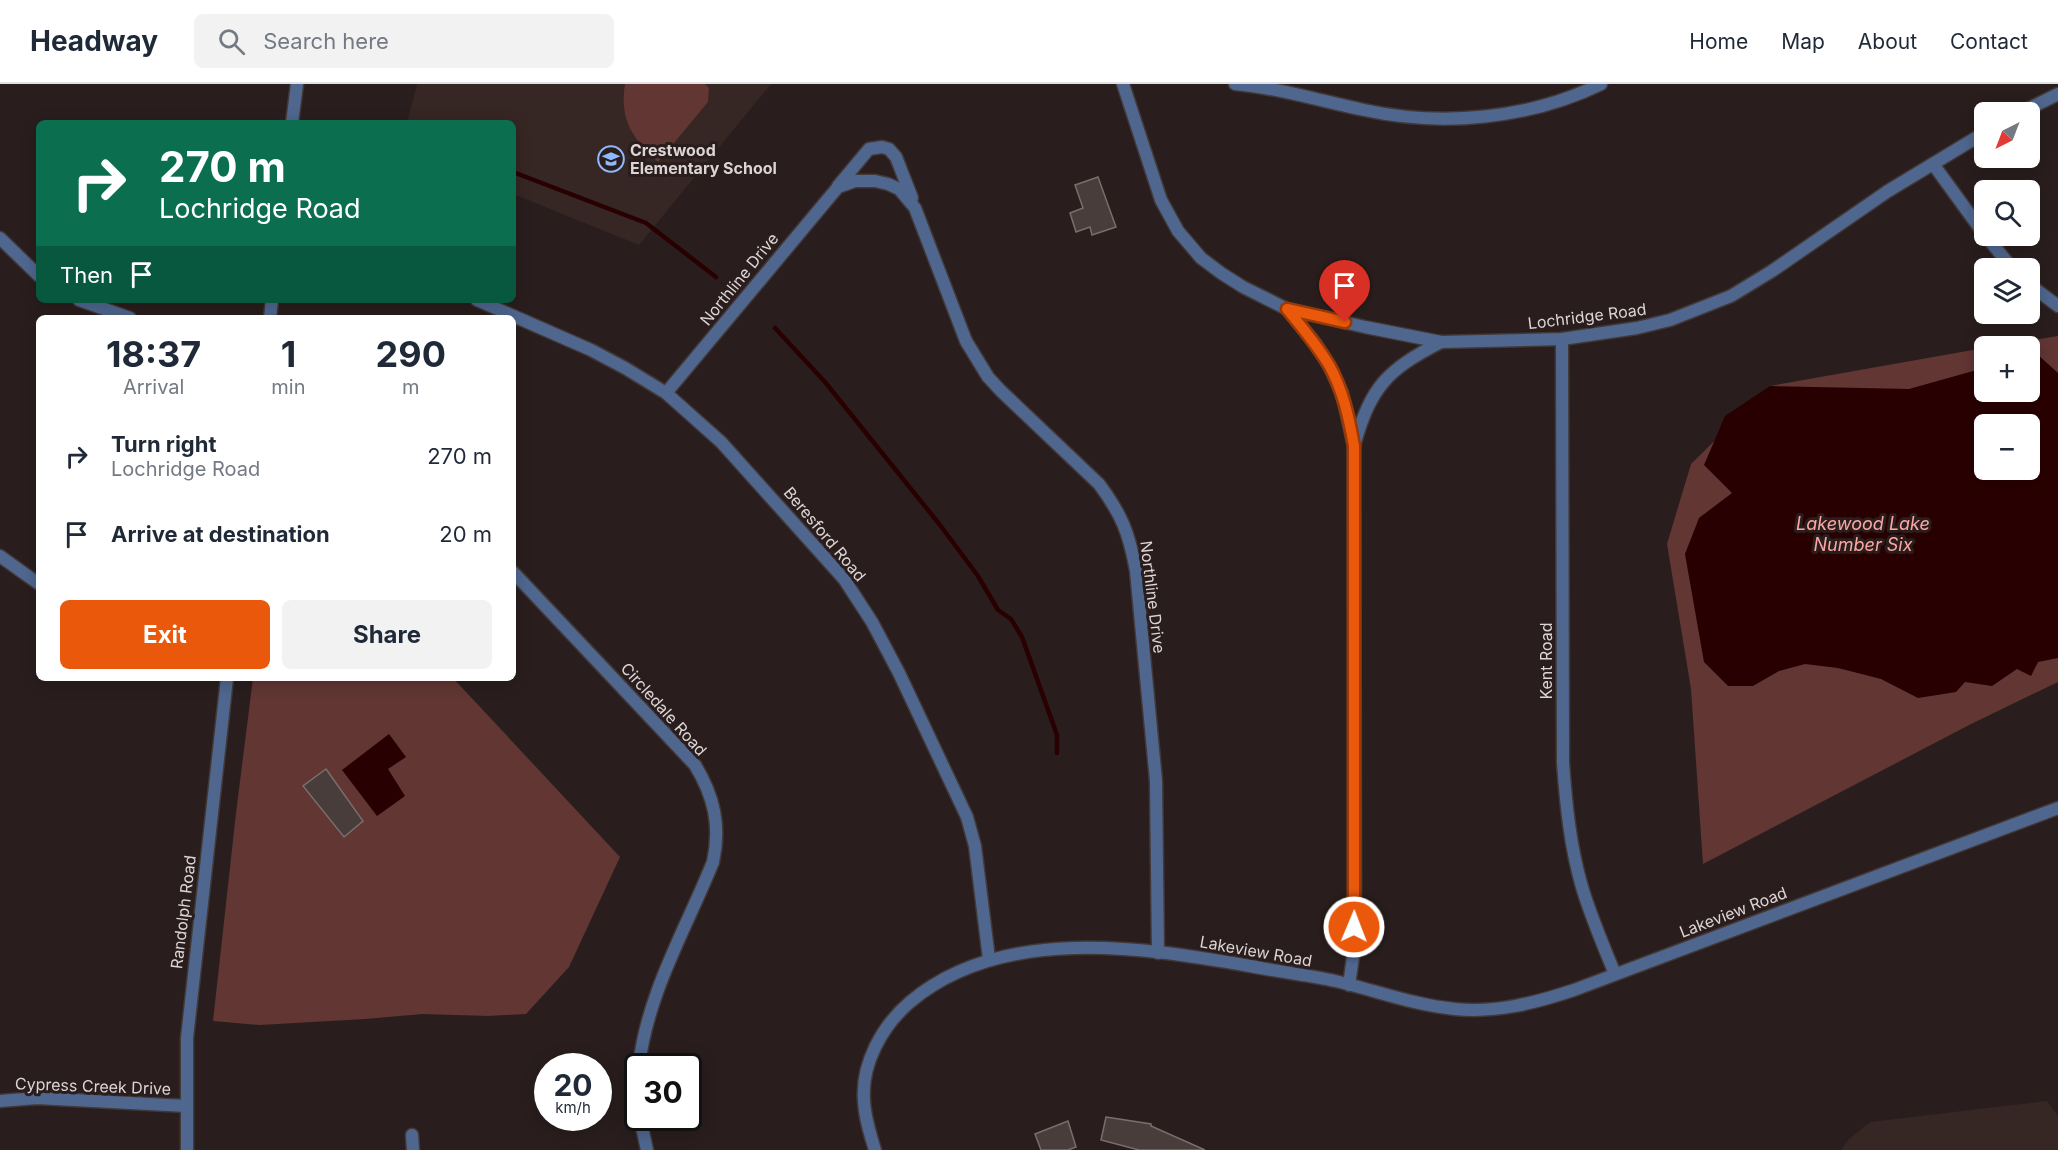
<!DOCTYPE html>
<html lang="en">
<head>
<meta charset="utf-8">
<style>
  :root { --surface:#fff; --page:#f2f2f3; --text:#1f2937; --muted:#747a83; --line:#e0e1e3; --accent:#ea580c }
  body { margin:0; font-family:Inter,sans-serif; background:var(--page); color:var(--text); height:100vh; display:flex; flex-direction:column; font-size:22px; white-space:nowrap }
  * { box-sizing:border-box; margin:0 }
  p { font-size:20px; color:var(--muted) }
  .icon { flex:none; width:33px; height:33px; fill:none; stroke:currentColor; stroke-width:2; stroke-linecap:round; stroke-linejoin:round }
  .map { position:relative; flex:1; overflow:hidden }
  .details { position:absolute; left:36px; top:231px; width:480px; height:366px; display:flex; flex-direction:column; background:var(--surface); border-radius:9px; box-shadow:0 3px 15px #0003 }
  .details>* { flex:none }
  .hud { position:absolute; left:36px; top:36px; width:480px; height:183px; border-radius:9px; box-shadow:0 3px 15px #0003; background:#0b6e4f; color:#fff; overflow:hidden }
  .needle { width:39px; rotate:222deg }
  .fabs { position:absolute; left:1974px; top:18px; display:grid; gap:12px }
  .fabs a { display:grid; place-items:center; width:66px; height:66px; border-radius:9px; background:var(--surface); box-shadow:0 3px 15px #0003; font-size:30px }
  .speed { position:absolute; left:534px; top:969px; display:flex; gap:12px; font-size:30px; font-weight:700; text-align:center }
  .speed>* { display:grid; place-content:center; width:78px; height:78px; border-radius:50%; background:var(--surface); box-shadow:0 3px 15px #0003; line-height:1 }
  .speed small { font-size:15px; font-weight:400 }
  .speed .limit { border:3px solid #111; border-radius:9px; background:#fff; color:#111 }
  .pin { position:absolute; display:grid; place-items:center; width:51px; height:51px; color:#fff; margin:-62px -26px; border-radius:50% 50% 50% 0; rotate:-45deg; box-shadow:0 0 6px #0007 }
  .pin .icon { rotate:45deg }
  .me { position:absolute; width:66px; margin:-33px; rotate:1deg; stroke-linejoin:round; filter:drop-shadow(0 0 4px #0008) }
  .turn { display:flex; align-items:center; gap:21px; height:126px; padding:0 24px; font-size:27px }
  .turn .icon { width:78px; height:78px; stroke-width:2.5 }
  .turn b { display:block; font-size:42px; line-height:51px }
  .then { display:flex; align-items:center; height:57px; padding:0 24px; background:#0003; gap:12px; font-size:22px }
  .eta { display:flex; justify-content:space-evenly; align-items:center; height:102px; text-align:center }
  .eta b { font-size:36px; font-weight:700; line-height:42px }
  .primary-button { display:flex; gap:12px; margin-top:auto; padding:12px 24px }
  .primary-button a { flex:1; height:69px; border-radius:9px; background:var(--accent); color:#fff; font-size:24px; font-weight:700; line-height:69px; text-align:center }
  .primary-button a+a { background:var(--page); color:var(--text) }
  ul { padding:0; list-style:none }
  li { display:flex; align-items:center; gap:18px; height:78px; padding:0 24px }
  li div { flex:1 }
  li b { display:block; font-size:22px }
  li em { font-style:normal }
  header { display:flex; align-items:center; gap:36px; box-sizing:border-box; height:84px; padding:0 30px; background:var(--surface); border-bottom:2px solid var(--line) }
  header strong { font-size:28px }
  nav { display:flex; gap:33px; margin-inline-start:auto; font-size:21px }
  .search { width:420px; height:54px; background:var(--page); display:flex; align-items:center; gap:15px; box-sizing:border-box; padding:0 21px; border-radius:9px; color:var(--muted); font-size:22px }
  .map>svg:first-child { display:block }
</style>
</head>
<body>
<header>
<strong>Headway</strong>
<div class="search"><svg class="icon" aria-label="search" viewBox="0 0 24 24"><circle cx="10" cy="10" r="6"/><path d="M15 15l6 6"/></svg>Search here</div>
<nav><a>Home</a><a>Map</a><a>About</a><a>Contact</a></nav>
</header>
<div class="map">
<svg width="2058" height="1066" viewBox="0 0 2058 1066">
  <rect width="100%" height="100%" fill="#291e1d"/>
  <!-- built -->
  <g fill="#362624">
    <path d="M 417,0 L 771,0 L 639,161 L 513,110 L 513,39 L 407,39 Z"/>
    <path d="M 2047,1017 L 2058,1032 L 2058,1066 L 1841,1066 L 1849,1055 L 1870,1038 Z"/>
  </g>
  <!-- green -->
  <g fill="#613633" fill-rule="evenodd">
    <path d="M 625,0 L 705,0 L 709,4 L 708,18 L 658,78 C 633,55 619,36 625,0 Z"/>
    <path d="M 2058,252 L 2058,598 L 1971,640 L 1703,780 L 1691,605 L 1667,460 L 1691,380 L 1770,302 L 1984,264 L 1984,308 L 2030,308 L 2030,262 L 1996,262 ZM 1984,340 L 2030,340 L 2030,386 L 1984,386 Z"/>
    <path d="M 253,594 L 453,594 L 620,773 L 569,883 L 526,930 L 488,932 L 423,930 L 365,935 L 260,941 L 213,937 L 236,729 Z"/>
  </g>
  <!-- water -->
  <g fill="#290001" fill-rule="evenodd">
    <path d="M 2037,270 L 2058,289 L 2058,574 L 2038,578 L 2031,592 L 2017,585 L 1992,602 L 1965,598 L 1956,608 L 1918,614 L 1881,595 L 1838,584 L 1805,580 L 1779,587 L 1753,602 L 1728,602 L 1704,578 L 1685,470 L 1699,434 L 1732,409 L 1704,381 L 1725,332 L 1770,302 L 1909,305 L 1984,284 L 1984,308 L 2030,308 L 2030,272 ZM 1984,340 L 2030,340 L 2030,386 L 1984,386 Z"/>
    <path d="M 389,650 L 406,673 L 388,685 L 405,712 L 377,732 L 342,686 Z"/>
  </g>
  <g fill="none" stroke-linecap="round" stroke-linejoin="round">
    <!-- stream -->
    <g stroke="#290001" stroke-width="4.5">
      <path d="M 513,88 L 646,139 L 716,193"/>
      <path d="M 775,244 L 825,298 L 940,441 L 978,492 L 998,526 L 1011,535 L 1022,553 L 1057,651 L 1057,669"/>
    </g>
  </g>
  <!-- building -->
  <g fill="#493d3c" stroke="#7a6d6c" stroke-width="1.5">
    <path d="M 1098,93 L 1116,143 L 1092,151 L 1090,143 L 1076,148 L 1070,129 L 1083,124 L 1075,101 Z"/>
    <path d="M 326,685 L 363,737 L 344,753 L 303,702 Z"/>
    <path d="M 1106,1033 L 1151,1040 L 1151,1042 L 1205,1066 L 1139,1066 L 1101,1056 Z"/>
    <path d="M 1068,1037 L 1076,1063 L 1068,1066 L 1041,1066 L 1035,1050 Z"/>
  </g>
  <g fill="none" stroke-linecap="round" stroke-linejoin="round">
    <!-- minor casing -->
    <g stroke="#423837" stroke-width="15">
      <g id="minor">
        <path d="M 1123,0 L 1161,116 L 1178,147 L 1201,174 L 1221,189 L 1243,203 L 1287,225 L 1315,259 L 1330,283 L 1342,309 L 1353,358"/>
        <path d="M 1235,0 C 1279,4 1321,17 1364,26 C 1442,43 1529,35 1601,0"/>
        <path d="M 2022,28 L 2058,10"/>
        <path d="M 292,39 L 297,0"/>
        <path d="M 1933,80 L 1984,150"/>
        <path d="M 838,102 L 869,65 L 882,63 L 889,65 L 896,73 L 912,114"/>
        <path d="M 1986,152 L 2012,184"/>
        <path d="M 0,154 L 39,192"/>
        <path d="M 2030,201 L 2058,222"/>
        <path d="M 79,216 L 130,234"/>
        <path d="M 477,216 L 591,266 L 625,284 L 666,309 L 721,358 L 844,495 L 872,538 L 899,589 L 967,733 L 975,762 L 989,875"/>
        <path d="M 1287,225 L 1365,243 L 1441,258 L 1562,255 L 1637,244 L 1670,236 L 1731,212 L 1772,187 L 1888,107 L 1984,49"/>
        <path d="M 270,234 L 272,216"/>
        <path d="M 1562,255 L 1563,679 C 1566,720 1570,762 1582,803 C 1591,833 1603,861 1615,890"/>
        <path d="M 666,309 L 838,103 L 855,97 L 875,97 L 888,100 L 899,105 L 915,124 L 966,257 L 988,293 L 1001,307 L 1099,400 C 1122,431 1129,449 1136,487 L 1156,697 L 1158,869"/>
        <path d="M 0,472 L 39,500"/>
        <path d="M 513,488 L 695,681 C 714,712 721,742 713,778 C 686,845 647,910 639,982"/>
        <path d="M 1349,901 L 1354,866 L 1355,819 L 1354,362 C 1371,302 1387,286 1441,258"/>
        <path d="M 0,1017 L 37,1014 L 186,1022"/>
        <path d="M 640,1034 L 647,1066"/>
        <path d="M 412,1051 L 413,1066"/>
        <path d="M 187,1066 L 187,954 L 227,594"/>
        <path d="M 875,1066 C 870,1050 865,1034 864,1017 C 861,980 882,942 910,918 C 1002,841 1141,863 1250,882 C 1279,888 1308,891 1335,897 C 1375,906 1413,921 1455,925 C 1497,929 1535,919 1574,906 L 2058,724"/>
      </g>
    </g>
    <!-- minor -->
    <use href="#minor" stroke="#4f678f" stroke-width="12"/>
  </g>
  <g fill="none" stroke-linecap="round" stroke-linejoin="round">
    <!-- route casing -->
    <g stroke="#983908" stroke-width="15">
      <path id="route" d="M 1345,238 L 1287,225 C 1302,243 1317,261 1329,281 C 1343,306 1349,334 1354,362 L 1354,843"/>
    </g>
    <!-- route -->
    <use href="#route" stroke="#ea580c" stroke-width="10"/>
  </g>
  <!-- icons -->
  <defs>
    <g id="school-ring" transform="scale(1.35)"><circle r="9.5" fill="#291e1d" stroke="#90b8fd" stroke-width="1.5"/><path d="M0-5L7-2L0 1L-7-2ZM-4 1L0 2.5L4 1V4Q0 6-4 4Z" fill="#90b8fd"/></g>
  </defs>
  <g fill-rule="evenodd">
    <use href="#school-ring" x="611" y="75"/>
  </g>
  <g text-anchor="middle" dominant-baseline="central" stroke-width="6" stroke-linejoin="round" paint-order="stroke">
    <!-- poi labels -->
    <g font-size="16" font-weight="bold" fill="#ddd5d5" stroke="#291e1d" text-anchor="start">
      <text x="630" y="66">Crestwood<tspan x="630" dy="18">Elementary School</tspan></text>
    </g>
    <!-- street labels -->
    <g font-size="16" fill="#ddd5d5" stroke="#291e1d">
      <text transform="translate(739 195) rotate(-51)">Northline Drive</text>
      <text transform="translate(1587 232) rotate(-7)">Lochridge Road</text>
      <text transform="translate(825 450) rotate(50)">Beresford Road</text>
      <text transform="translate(1153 513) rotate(83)">Northline Drive</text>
      <text transform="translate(1546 577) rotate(-90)">Kent Road</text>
      <text transform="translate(664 625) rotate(48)">Circledale Road</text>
      <text transform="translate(183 828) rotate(-83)">Randolph Road</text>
      <text transform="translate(1733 828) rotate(-21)">Lakeview Road</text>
      <text transform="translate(1256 867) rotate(10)">Lakeview Road</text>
      <text transform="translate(93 1002) rotate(2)">Cypress Creek Drive</text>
    </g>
    <!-- water labels -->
    <g font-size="18" font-style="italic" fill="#fca6a1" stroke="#291e1d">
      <text x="1863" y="439">Lakewood Lake<tspan x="1863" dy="21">Number Six</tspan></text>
    </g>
  </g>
</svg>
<div class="fabs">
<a><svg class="needle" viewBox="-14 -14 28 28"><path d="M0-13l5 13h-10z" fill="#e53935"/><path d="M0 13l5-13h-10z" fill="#747a83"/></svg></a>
<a><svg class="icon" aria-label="search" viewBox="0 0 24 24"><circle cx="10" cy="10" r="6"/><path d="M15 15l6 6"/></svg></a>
<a><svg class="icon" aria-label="layers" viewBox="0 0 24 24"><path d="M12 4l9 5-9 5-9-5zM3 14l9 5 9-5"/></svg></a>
<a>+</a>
<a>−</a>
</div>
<div class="speed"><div>20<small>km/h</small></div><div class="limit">30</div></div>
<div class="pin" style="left:1345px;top:238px;background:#d93025"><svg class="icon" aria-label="arrive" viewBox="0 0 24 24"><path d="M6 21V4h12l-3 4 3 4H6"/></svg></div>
<svg class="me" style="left:1354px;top:843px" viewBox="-20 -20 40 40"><circle r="17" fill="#ea580c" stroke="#fff" stroke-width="3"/><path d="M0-11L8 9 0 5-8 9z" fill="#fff"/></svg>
<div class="hud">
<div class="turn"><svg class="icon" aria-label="right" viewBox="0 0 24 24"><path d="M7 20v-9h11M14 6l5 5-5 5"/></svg><div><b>270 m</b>Lochridge Road</div></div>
<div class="then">Then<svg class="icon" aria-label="arrive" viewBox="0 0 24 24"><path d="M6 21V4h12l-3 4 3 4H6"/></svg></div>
</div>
<section class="details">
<div class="eta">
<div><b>18:37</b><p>Arrival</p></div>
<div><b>1</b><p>min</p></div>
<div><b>290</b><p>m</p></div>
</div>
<ul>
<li><svg class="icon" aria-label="right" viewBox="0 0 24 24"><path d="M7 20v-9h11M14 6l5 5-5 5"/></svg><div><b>Turn right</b><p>Lochridge Road</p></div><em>270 m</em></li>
<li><svg class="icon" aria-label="arrive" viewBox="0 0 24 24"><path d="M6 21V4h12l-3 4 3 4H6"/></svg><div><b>Arrive at destination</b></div><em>20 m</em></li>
</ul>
<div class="primary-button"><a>Exit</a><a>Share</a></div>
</section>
</div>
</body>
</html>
